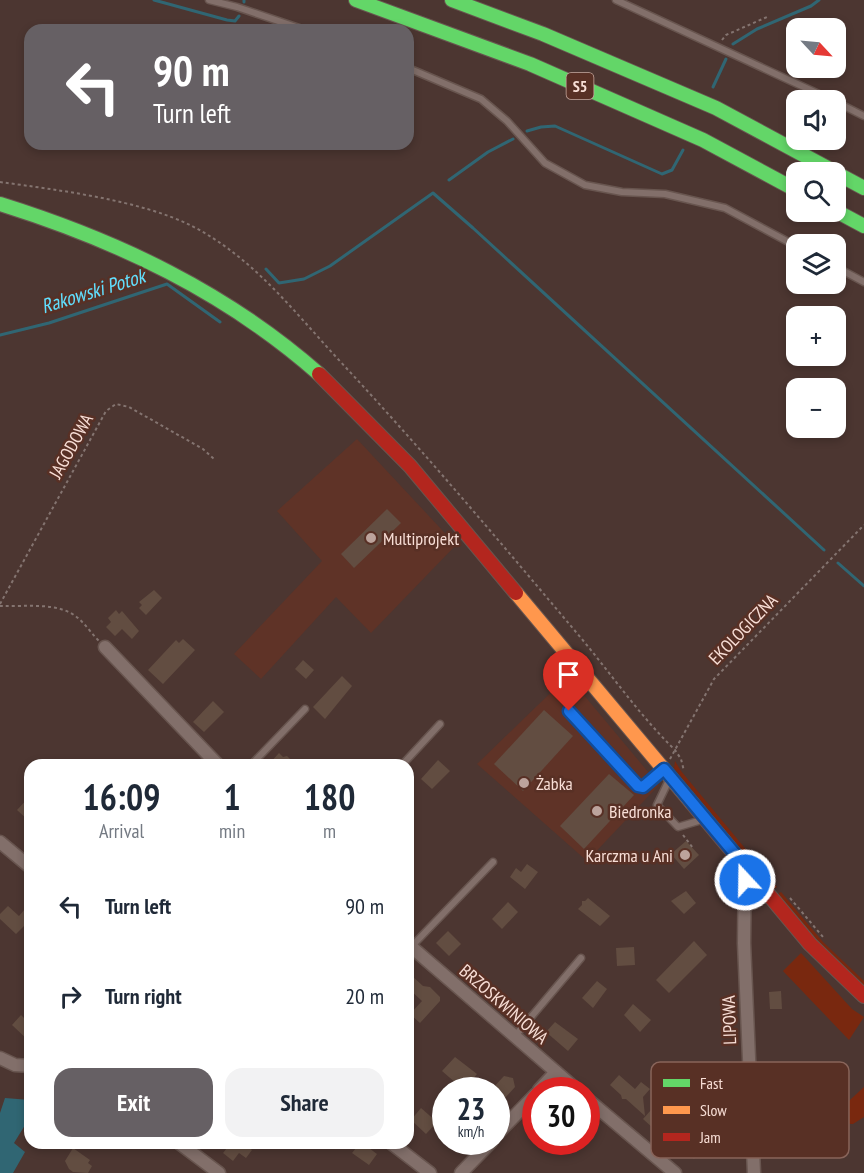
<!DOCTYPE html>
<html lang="en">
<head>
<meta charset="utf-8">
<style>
  :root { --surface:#fff; --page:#f2f2f3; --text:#1f2937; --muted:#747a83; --accent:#666064 }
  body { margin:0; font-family:"PT Sans Narrow",sans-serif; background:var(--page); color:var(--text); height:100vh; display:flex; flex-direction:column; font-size:22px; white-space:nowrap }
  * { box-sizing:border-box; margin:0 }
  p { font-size:20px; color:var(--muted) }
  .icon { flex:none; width:33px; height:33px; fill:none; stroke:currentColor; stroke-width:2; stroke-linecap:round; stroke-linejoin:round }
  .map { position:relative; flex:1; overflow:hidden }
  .details { position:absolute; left:24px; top:759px; width:390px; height:390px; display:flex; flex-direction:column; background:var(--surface); border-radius:18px; box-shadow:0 3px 9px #0003 }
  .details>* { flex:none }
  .top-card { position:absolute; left:24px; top:24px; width:390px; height:126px; border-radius:18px; box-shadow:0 3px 9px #0003; background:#666064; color:#fff; overflow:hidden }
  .needle { width:39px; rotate:116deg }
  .controls { position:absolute; left:786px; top:18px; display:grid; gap:12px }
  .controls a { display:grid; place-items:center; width:60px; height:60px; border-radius:12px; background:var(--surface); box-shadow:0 3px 9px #0003; font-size:30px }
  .speed { position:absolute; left:432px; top:1077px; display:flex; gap:12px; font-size:30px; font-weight:700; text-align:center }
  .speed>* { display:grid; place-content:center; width:78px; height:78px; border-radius:50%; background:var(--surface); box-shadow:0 3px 9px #0003; line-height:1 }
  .speed small { font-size:15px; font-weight:400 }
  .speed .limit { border:9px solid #d22; background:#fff; color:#111 }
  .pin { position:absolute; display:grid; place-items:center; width:51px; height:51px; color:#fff; margin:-62px -26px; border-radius:50% 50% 50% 0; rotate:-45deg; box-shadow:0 0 6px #0007 }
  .pin .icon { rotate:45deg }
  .me { position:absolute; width:66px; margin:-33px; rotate:339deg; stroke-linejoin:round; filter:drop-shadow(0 0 4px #0008) }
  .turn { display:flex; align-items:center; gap:21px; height:126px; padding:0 30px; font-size:27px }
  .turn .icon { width:78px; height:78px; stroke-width:2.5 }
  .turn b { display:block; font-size:42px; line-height:51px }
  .eta { display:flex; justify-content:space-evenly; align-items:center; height:102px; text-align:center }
  .eta b { font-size:36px; font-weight:700; line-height:42px }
  .cta { display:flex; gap:12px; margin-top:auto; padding:12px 30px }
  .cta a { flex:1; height:69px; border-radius:18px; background:var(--accent); color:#fff; font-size:24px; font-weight:700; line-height:69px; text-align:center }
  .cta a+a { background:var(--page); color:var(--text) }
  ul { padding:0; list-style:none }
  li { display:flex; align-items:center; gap:18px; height:90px; padding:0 30px }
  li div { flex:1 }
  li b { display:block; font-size:22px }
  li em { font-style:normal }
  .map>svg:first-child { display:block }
</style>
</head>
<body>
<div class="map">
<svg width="864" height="1173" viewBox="0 0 864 1173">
  <rect width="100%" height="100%" fill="#4c3631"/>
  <!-- built -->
  <g fill="#5f3327">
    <path d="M 357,439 L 456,545 L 371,633 L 336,597 L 261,679 L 234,654 L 322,561 L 277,511 Z"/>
    <path d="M 568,676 L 659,785 L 587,861 L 477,764 Z"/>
  </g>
  <!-- green -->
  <g fill="#79280f">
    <path d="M 675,761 L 681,771 L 777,887 L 774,889 L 674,768 Z"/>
    <path d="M 781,892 L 823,942 L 864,981 L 864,987 L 827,952 L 778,894 Z"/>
    <path d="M 801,953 L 852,1009 L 864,1017 L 849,1040 L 783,971 Z"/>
    <path d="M 864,1087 L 864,1117 L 853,1124 L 825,1123 Z"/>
  </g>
  <!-- water -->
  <path fill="#306673" d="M 5,1098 L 30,1100 L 30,1117 L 14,1143 L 25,1152 L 13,1173 L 0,1173 L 0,1113 Z"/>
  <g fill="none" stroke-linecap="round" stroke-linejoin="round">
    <!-- stream -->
    <g stroke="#306673" stroke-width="3">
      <path d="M 154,0 L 227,20 L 235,21 L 239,16"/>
      <path d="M 244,2 L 244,0"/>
      <path d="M 733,44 L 757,29 L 811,6 L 819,0"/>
      <path d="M 713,87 L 726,59"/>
      <path d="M 527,131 L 541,127 L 555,126 L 662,174 L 672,170 L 683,150"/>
      <path d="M 449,180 L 488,152 L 513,139"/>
      <path d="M 266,269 L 279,283 L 304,279 L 330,266 L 433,193 L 473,228 L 824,550"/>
      <path d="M 0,335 L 49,323 L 167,284 L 220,322"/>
      <path d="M 838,563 L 864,586"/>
    </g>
  </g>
  <!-- building -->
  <g fill="#624d41">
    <path d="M 387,509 L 401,523 L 354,568 L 341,554 Z"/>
    <path d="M 154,590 L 162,598 L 146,615 L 139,608 L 142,605 L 139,602 Z"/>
    <path d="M 116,610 L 119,614 L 122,611 L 139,631 L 132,639 L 122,629 L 115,636 L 106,627 L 111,622 L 108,618 Z"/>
    <path d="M 183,639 L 195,650 L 163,684 L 148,670 L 176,640 L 179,643 Z"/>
    <path d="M 303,660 L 314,670 L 306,679 L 295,669 Z"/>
    <path d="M 342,676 L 352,686 L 325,719 L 313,707 Z"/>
    <path d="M 213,701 L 224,712 L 204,732 L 193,722 Z"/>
    <path d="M 544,710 L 573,736 L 523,791 L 494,764 Z"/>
    <path d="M 279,753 L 283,757 L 287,756 L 296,765 L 268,765 Z"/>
    <path d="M 438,760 L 450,771 L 432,789 L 421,779 Z"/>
    <path d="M 609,774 L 634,795 L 584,849 L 560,826 Z"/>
    <path d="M 30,796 L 30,822 L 17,810 Z"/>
    <path d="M 686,841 L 699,855 L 684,869 L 671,854 Z"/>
    <path d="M 527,864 L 538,872 L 525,889 L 510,877 L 516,868 L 521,872 Z"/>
    <path d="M 686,891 L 696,903 L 684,914 L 671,901 Z"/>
    <path d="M 588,898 L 610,916 L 600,926 L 578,909 L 582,905 L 582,901 L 585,901 Z"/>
    <path d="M 508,902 L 518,912 L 502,929 L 492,919 Z"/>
    <path d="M 30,903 L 30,920 L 16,934 L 0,919 L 0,914 L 8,906 L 19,916 Z"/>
    <path d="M 448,931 L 461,944 L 449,956 L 436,943 Z"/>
    <path d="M 694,941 L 707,955 L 669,993 L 656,980 Z"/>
    <path d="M 634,947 L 635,965 L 617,966 L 616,948 Z"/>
    <path d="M 412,976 L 423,986 L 430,987 L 440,997 L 440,1001 L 420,1023 L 410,1014 L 422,1001 L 408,988 L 408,980 Z"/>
    <path d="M 597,981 L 607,989 L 593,1008 L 582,998 Z"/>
    <path d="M 781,991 L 782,1009 L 770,1009 L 769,992 Z"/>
    <path d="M 633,1004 L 651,1020 L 640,1032 L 624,1015 Z"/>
    <path d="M 21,1015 L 30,1024 L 30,1042 L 12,1025 Z"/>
    <path d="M 555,1022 L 578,1039 L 568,1051 L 546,1032 Z"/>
    <path d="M 455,1057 L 477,1074 L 467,1086 L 460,1080 L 457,1084 L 442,1071 Z"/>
    <path d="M 619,1075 L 635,1089 L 641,1082 L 650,1089 L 643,1097 L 645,1116 L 626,1099 L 622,1099 L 621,1095 L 610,1085 Z"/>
    <path d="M 504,1076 L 513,1078 L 515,1087 L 496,1108 L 496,1090 L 491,1090 Z"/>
    <path d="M 421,1108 L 437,1122 L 426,1134 L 411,1120 Z"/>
    <path d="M 651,1110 L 662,1120 L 654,1129 L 643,1119 Z"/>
    <path d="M 689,1138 L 702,1149 L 694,1159 L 681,1148 Z"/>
    <path d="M 231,1143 L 243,1143 L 252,1150 L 246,1158 L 239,1153 L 233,1161 L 223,1153 Z"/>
    <path d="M 360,1143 L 373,1143 L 369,1148 L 377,1154 L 369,1165 L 352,1153 Z"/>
    <path d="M 73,1148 L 90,1160 L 88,1163 L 92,1166 L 88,1173 L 73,1172 L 69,1169 L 65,1161 Z"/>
  </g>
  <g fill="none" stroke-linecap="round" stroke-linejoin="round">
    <!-- lane casing -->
    <g stroke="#68554f" stroke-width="9">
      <g id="lane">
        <path d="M 209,0 L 237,7 L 305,30"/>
        <path d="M 616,0 L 832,100"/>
        <path d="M 408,68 L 481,99 L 507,121 L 545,163 L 585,185 L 622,192 L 665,194 L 725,208 L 796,246"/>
        <path d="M 836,102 L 864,116"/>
        <path d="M 836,267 L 864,282"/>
        <path d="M 569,710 L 638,786 L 643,787 L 662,771"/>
        <path d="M 251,765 L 305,709"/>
        <path d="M 402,765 L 440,724"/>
        <path d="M 669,780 L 657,805 L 678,827 L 705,819"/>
        <path d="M 411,947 L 493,862"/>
        <path d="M 515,1036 L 581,958"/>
      </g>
    </g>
    <!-- street casing -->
    <g stroke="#68554f" stroke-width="15">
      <g id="street">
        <path d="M 105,647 L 218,765"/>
        <path d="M 0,842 L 30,867"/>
        <path d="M 745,866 L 744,943 L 754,1173"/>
        <path d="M 408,944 L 577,1090"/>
        <path d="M 0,1058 L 15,1065 L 30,1066"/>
        <path d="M 539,1090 L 556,1072"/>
        <path d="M 586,1098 L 675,1173"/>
        <path d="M 496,1135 L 536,1094"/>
        <path d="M 179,1143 L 219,1173"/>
        <path d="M 391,1143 L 430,1173"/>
        <path d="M 461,1173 L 491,1142"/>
      </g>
    </g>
    <!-- fast casing -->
    <g stroke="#68554f" stroke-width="16">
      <g id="fast">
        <path d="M 356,0 L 530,64 L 703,140 L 796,190"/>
        <path d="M 452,0 L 543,34 L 716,108 L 835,172"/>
        <path d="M 836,173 L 864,188"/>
        <path d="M 0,204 C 118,241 226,292 319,374"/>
        <path d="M 836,211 L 864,226"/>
      </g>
    </g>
    <!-- slow casing -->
    <g stroke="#68554f" stroke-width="16">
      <path id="slow" d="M 516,593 L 692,803"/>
    </g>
    <!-- jam casing -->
    <g stroke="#68554f" stroke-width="16">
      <g id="jam">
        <path d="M 319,374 L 410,466 L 516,593"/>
        <path d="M 692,803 L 810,944 L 864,996"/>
      </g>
    </g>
    <!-- path -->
    <g stroke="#847470" stroke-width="2" stroke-dasharray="3 3" stroke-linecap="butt">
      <path d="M 722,40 L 726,35 L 767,17"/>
      <path d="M 0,182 C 58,190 140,200 192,226 C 252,257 292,309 337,358 C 421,448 501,543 581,638 C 612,675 640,716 675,750 L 681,759 L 684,771"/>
      <path d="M 0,604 L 106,411 L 116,404 L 129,407 L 203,449 L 214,459"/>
      <path d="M 0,606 C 25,607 60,601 79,619 C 86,625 92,634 99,641"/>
      <path d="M 670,759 L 714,679 L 864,525"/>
      <path d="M 683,835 L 693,848"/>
      <path d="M 790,898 L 823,937"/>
    </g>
    <!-- lane -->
    <use href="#lane" stroke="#826f6a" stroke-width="6"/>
    <!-- street -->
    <use href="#street" stroke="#826f6a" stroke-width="12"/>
    <!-- fast -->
    <use href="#fast" stroke="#63d668" stroke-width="14"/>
    <!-- slow -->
    <use href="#slow" stroke="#ff974d" stroke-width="14"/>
    <!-- jam -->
    <use href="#jam" stroke="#b3261e" stroke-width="14"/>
  </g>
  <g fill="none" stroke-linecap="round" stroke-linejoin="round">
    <!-- route casing -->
    <g stroke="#114b97" stroke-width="15">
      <path id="route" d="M 569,711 L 638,786 L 643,787 L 664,769 L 746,867 L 745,880"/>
    </g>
    <!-- route -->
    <use href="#route" stroke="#1a73e8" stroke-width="10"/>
  </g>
  <!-- markers -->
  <g fill="#bca39c" stroke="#583025" stroke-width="2">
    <circle cx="371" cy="538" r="6"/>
    <circle cx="524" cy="783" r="6"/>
    <circle cx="597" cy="811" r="6"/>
    <circle cx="685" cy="855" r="6"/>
  </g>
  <g text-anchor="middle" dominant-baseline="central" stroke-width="5" stroke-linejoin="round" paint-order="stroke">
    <!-- shield labels -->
    <rect fill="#583025" stroke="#c8aaa1" stroke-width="1.5" x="566.5" y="73" width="27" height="26" rx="4.5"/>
    <g font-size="16" font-weight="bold" fill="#f8ded6">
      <text x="580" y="86">S5</text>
    </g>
    <!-- street labels -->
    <g font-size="18" fill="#f8ded6" stroke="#583025">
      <text transform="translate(71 446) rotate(-61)">JAGODOWA</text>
      <text transform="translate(743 629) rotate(-46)">EKOLOGICZNA</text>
      <text transform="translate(504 1004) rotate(41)">BRZOSKWINIOWA</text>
      <text transform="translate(729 1020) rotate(-92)">LIPOWA</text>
    </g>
    <!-- poi labels -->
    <g font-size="18" fill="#f8ded6" stroke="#583025" text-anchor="start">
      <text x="383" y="538">Multiprojekt</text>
      <text x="536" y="783">Żabka</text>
      <text x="609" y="811">Biedronka</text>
      <text x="673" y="855" text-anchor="end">Karczma u Ani</text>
    </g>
    <!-- water labels -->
    <g font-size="20" font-style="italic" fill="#61e0ff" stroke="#583025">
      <text transform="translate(93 291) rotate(-17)">Rakowski Potok</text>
    </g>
  </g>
  <!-- legend -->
  <rect x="651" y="1062" width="198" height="96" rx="9" fill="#583025" stroke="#88645a" stroke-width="1.5"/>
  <rect x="663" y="1079" width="27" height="8" fill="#63d668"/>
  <rect x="663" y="1106" width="27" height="8" fill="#ff974d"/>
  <rect x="663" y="1133" width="27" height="8" fill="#b3261e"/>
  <g font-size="16" fill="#f8ded6">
    <text x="700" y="1089">Fast</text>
    <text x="700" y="1116">Slow</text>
    <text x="700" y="1143">Jam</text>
  </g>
</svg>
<div class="controls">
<a><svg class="needle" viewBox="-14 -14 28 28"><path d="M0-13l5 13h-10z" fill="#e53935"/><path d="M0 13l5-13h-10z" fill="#747a83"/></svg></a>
<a><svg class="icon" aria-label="sound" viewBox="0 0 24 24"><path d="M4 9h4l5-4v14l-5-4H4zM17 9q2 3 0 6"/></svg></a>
<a><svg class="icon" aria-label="search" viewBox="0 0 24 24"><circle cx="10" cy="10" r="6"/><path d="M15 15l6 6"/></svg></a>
<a><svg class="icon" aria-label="layers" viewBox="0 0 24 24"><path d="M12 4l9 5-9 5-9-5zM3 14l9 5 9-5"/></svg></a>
<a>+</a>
<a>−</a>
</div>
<div class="speed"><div>23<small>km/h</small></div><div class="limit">30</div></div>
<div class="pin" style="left:569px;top:711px;background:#d93025"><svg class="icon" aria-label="arrive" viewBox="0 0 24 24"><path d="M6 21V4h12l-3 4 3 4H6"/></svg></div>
<svg class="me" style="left:745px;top:880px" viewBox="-20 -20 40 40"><circle r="17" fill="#1a73e8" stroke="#fff" stroke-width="3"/><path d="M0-11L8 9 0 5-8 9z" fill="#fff"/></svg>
<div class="top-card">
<div class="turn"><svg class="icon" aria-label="left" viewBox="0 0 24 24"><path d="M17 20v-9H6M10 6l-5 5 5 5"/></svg><div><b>90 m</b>Turn left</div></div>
</div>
<section class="details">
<div class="eta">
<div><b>16:09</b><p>Arrival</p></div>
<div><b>1</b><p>min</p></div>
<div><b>180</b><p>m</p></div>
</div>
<ul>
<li><svg class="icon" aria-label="left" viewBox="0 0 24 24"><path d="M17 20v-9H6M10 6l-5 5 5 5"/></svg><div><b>Turn left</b></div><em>90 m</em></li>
<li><svg class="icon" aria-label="right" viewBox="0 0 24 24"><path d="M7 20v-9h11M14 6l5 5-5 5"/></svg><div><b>Turn right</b></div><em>20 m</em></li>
</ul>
<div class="cta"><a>Exit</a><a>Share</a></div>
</section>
</div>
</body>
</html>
